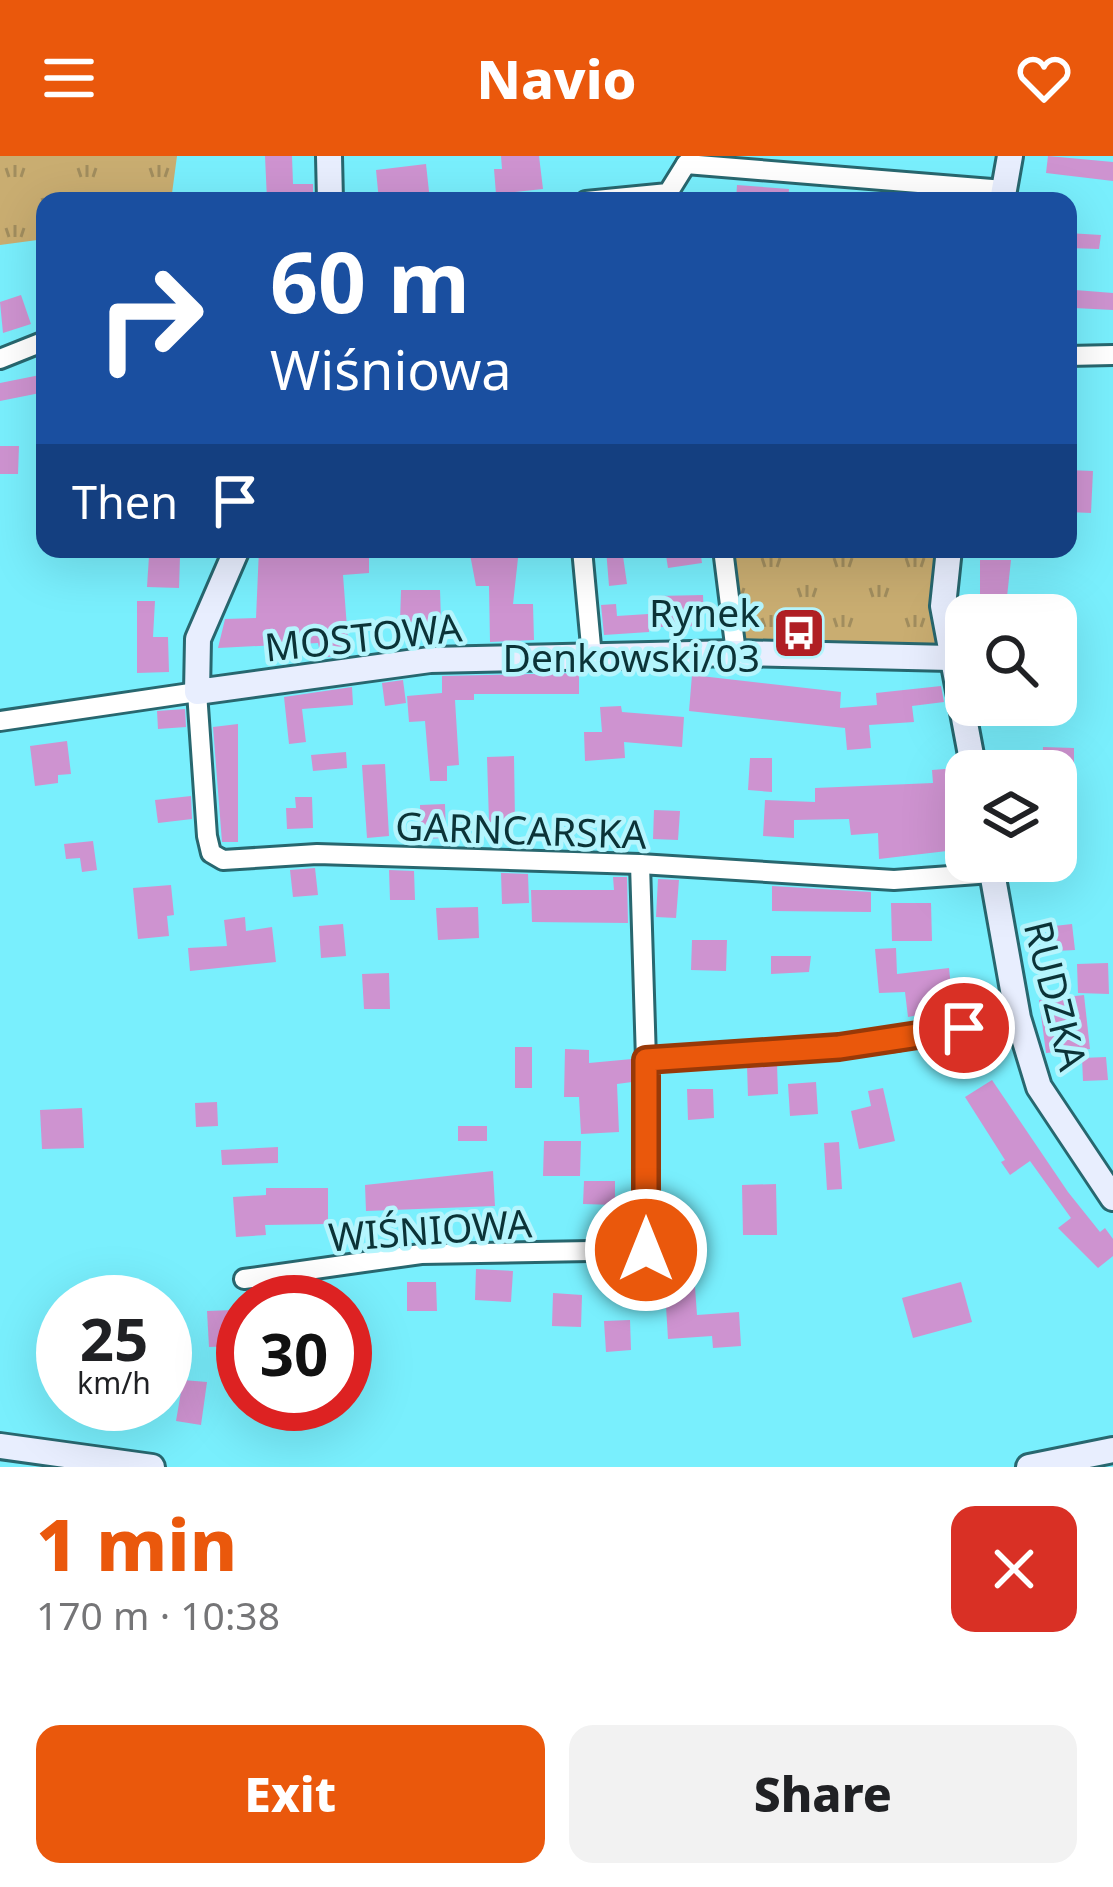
<!DOCTYPE html>
<html lang="en">
<head>
<meta charset="utf-8">
<style>
  :root { --surface:#fff; --page:#f2f2f2; --text:#202124; --muted:#757577; --accent:#ea580c }
  body { margin:0; font-family:"Noto Sans",sans-serif; background:var(--page); color:var(--text); height:100vh; display:flex; flex-direction:column; font-size:45px; white-space:nowrap }
  * { box-sizing:border-box; margin:0 }
  p { font-size:39px; color:var(--muted) }
  .icon { flex:none; width:66px; height:66px; fill:none; stroke:currentColor; stroke-width:2; stroke-linecap:round; stroke-linejoin:round }
  .map { position:relative; height:1311px; overflow:hidden }
  .drawer { display:flex; flex-direction:column; background:var(--surface); flex:1 }
  .drawer>* { flex:none }
  .guide { position:absolute; left:36px; top:36px; width:1041px; height:366px; border-radius:24px; box-shadow:0 12px 48px #0002; background:#1a4fa0; color:#fff; overflow:hidden }
  .buttons { position:absolute; left:945px; top:438px; display:grid; gap:24px }
  .buttons a { display:grid; place-items:center; width:132px; height:132px; border-radius:24px; background:var(--surface); box-shadow:0 12px 48px #0002; font-size:60px }
  .speed { position:absolute; left:36px; top:1119px; display:flex; gap:24px; font-size:60px; font-weight:700; text-align:center }
  .speed>* { display:grid; place-content:center; width:156px; height:156px; border-radius:50%; background:var(--surface); box-shadow:0 12px 48px #0002; line-height:1 }
  .speed small { font-size:30px; font-weight:400 }
  .speed .limit { border:18px solid #d22; background:#fff; color:#111 }
  .pin { position:absolute; display:grid; place-items:center; width:102px; height:102px; color:#fff; margin:-51px; border:6px solid #fff; border-radius:50%; box-shadow:0 3px 12px #0007 }
  .me { position:absolute; width:132px; margin:-66px; rotate:0deg; stroke-linejoin:round; filter:drop-shadow(0 0 9px #0008) }
  .turn { display:flex; align-items:center; gap:42px; height:252px; padding:0 36px; font-size:54px }
  .turn .icon { width:156px; height:156px; stroke-width:2.5 }
  .turn b { display:block; font-size:84px; line-height:102px }
  .then { display:flex; align-items:center; height:114px; padding:0 36px; background:#0003; gap:24px; font-size:45px }
  .round { display:grid; place-items:center; flex:none; width:126px; height:126px; border-radius:24px; background:var(--page) }
  .headline { display:flex; align-items:center; justify-content:space-between; height:204px; padding:0 36px }
  h1 { font-size:72px; font-weight:800; line-height:90px; color:var(--accent) }
  .cta { display:flex; gap:24px; margin-top:auto; padding:24px 36px }
  .cta a { flex:1; height:138px; border-radius:24px; background:var(--accent); color:#fff; font-size:48px; font-weight:800; line-height:138px; text-align:center }
  .cta a+a { background:var(--page); color:var(--text) }
  header { display:flex; justify-content:space-between; align-items:center; height:156px; padding:0 36px; background:var(--accent); color:#fff; font-size:54px; font-weight:800 }
  .map>svg:first-child { display:block }
</style>
</head>
<body>
<header><svg class="icon" aria-label="menu" viewBox="0 0 24 24"><path d="M4 6h16M4 12h16M4 18h16"/></svg>Navio<svg class="icon" aria-label="heart" viewBox="0 0 24 24"><path d="M12 20l-8-8c-3-5 5-10 8-4 3-6 11-1 8 4z"/></svg></header>
<div class="map">
<svg width="1113" height="1311" viewBox="0 0 1113 1311">
  <defs>
    <pattern id="grass-tufts" width="24" height="20" patternUnits="userSpaceOnUse" patternTransform="scale(3)"><rect width="24" height="20" fill="#c9ad71"/><path d="M3 7l-1-3M5 7V3M7 7l1-3M15 17l-1-3M17 17v-4M19 17l1-3" fill="none" stroke="#a18d5e"/></pattern>
  </defs>
  <rect width="100%" height="100%" fill="#79effd"/>
  <!-- grass -->
  <g fill="url(#grass-tufts)">
    <path d="M 0,0 L 177,0 L 171,45 L 45,45 L 45,83 L 0,89 Z"/>
    <path d="M 723,393 L 949,393 L 950,502 L 736,497 Z"/>
  </g>
  <!-- building -->
  <g fill="#ce93d0">
    <path d="M 265,0 L 292,0 L 293,28 L 313,28 L 313,43 L 267,44 Z"/>
    <path d="M 501,0 L 539,0 L 543,33 L 496,38 L 494,13 L 502,13 Z"/>
    <path d="M 1048,0 L 1113,6 L 1113,25 L 1046,17 Z"/>
    <path d="M 426,8 L 430,45 L 379,45 L 376,14 Z"/>
    <path d="M 737,29 L 789,33 L 788,45 L 736,45 Z"/>
    <path d="M 1068,77 L 1101,79 L 1099,93 L 1068,92 Z"/>
    <path d="M 1075,134 L 1113,137 L 1113,154 L 1074,152 Z"/>
    <path d="M 21,139 L 31,168 L 3,177 L 0,146 Z"/>
    <path d="M 45,218 L 45,236 L 0,245 L 0,227 Z"/>
    <path d="M 0,290 L 19,290 L 18,318 L 0,318 Z"/>
    <path d="M 1068,314 L 1093,315 L 1091,357 L 1068,356 Z"/>
    <path d="M 259,393 L 369,393 L 369,417 L 343,419 L 349,498 L 321,502 L 318,487 L 218,492 L 225,463 L 256,462 Z"/>
    <path d="M 469,393 L 519,393 L 513,448 L 533,448 L 534,484 L 490,486 L 489,430 L 476,430 Z"/>
    <path d="M 606,393 L 622,393 L 627,428 L 609,430 Z"/>
    <path d="M 665,393 L 700,393 L 702,407 L 668,412 Z"/>
    <path d="M 149,400 L 180,401 L 179,432 L 147,431 Z"/>
    <path d="M 980,404 L 1011,404 L 1005,459 L 980,459 Z"/>
    <path d="M 401,434 L 440,434 L 441,466 L 400,466 Z"/>
    <path d="M 703,439 L 704,470 L 660,471 L 657,440 Z"/>
    <path d="M 137,445 L 155,445 L 153,481 L 168,481 L 169,516 L 137,517 Z"/>
    <path d="M 616,448 L 617,460 L 648,458 L 649,476 L 604,479 L 601,449 Z"/>
    <path d="M 579,517 L 579,538 L 474,538 L 474,544 L 455,544 L 459,609 L 447,610 L 447,625 L 430,625 L 425,565 L 409,566 L 407,540 L 442,537 L 442,520 Z"/>
    <path d="M 692,519 L 841,536 L 840,552 L 877,549 L 876,537 L 941,530 L 944,546 L 912,550 L 914,566 L 869,569 L 871,592 L 847,594 L 845,572 L 689,555 Z"/>
    <path d="M 403,524 L 406,547 L 385,550 L 382,527 Z"/>
    <path d="M 352,531 L 353,549 L 302,553 L 306,586 L 289,588 L 284,541 Z"/>
    <path d="M 621,550 L 622,556 L 684,561 L 682,591 L 624,586 L 625,602 L 585,605 L 584,576 L 602,576 L 600,551 Z"/>
    <path d="M 185,553 L 186,571 L 158,573 L 157,555 Z"/>
    <path d="M 238,568 L 238,686 L 222,686 L 213,571 Z"/>
    <path d="M 67,585 L 71,618 L 58,619 L 58,627 L 35,630 L 30,590 Z"/>
    <path d="M 1043,591 L 1074,592 L 1074,667 L 1056,668 L 1056,615 L 1042,615 Z"/>
    <path d="M 346,596 L 347,612 L 313,615 L 311,599 Z"/>
    <path d="M 514,600 L 515,666 L 489,666 L 487,601 Z"/>
    <path d="M 750,602 L 772,602 L 772,636 L 748,634 Z"/>
    <path d="M 385,608 L 389,680 L 367,682 L 362,609 Z"/>
    <path d="M 957,612 L 964,693 L 879,703 L 878,677 L 851,679 L 849,663 L 794,664 L 794,682 L 763,680 L 765,644 L 815,646 L 815,632 L 933,627 L 932,614 Z"/>
    <path d="M 191,640 L 192,663 L 158,667 L 155,644 Z"/>
    <path d="M 295,641 L 312,641 L 313,672 L 287,673 L 286,652 L 296,652 Z"/>
    <path d="M 445,648 L 446,682 L 421,683 L 420,649 Z"/>
    <path d="M 654,654 L 680,655 L 678,684 L 653,683 Z"/>
    <path d="M 93,685 L 97,714 L 82,716 L 80,702 L 66,703 L 64,688 Z"/>
    <path d="M 315,712 L 318,739 L 293,741 L 290,714 Z"/>
    <path d="M 389,714 L 414,715 L 415,744 L 390,744 Z"/>
    <path d="M 501,717 L 528,718 L 529,747 L 502,748 Z"/>
    <path d="M 613,721 L 627,721 L 628,767 L 532,766 L 531,734 L 614,734 Z"/>
    <path d="M 658,723 L 679,724 L 676,762 L 656,761 Z"/>
    <path d="M 171,729 L 174,759 L 167,760 L 169,780 L 138,783 L 133,732 Z"/>
    <path d="M 772,730 L 871,736 L 871,756 L 772,755 Z"/>
    <path d="M 891,747 L 931,747 L 932,785 L 892,785 Z"/>
    <path d="M 478,751 L 479,782 L 438,784 L 436,752 Z"/>
    <path d="M 245,761 L 246,775 L 272,771 L 276,806 L 190,815 L 188,792 L 227,790 L 224,764 Z"/>
    <path d="M 343,768 L 346,800 L 321,802 L 319,770 Z"/>
    <path d="M 1072,768 L 1075,794 L 1056,795 L 1054,770 Z"/>
    <path d="M 692,784 L 727,784 L 726,815 L 691,814 Z"/>
    <path d="M 896,792 L 897,818 L 949,812 L 952,841 L 922,845 L 924,858 L 908,861 L 905,836 L 879,837 L 875,793 Z"/>
    <path d="M 771,800 L 811,800 L 809,816 L 771,818 Z"/>
    <path d="M 1108,807 L 1109,838 L 1078,837 L 1077,808 Z"/>
    <path d="M 389,817 L 390,853 L 364,853 L 362,818 Z"/>
    <path d="M 1084,839 L 1090,893 L 1046,897 L 1039,844 Z"/>
    <rect x="515" y="891" width="17" height="41"/>
    <path d="M 565,893 L 589,894 L 589,907 L 632,903 L 632,926 L 617,928 L 619,976 L 581,978 L 579,941 L 564,941 Z"/>
    <path d="M 1106,901 L 1108,924 L 1083,925 L 1082,902 Z"/>
    <path d="M 777,908 L 778,938 L 748,940 L 747,910 Z"/>
    <path d="M 992,924 L 1068,1036 L 1100,1076 L 1105,1072 L 1113,1083 L 1113,1100 L 1098,1112 L 1058,1072 L 1071,1062 L 1030,1005 L 1010,1019 L 1001,1006 L 1005,1004 L 965,941 Z"/>
    <path d="M 816,926 L 818,958 L 790,960 L 788,928 Z"/>
    <path d="M 883,932 L 895,985 L 859,993 L 851,955 L 871,950 L 868,935 Z"/>
    <path d="M 687,933 L 713,933 L 714,962 L 688,964 Z"/>
    <path d="M 217,946 L 218,970 L 196,971 L 195,947 Z"/>
    <path d="M 82,952 L 84,992 L 42,993 L 40,954 Z"/>
    <rect x="458" y="970" width="29" height="15"/>
    <path d="M 544,985 L 581,985 L 580,1020 L 543,1020 Z"/>
    <path d="M 839,986 L 842,1033 L 827,1034 L 824,987 Z"/>
    <path d="M 278,991 L 278,1007 L 222,1009 L 221,994 Z"/>
    <path d="M 493,1015 L 495,1050 L 366,1055 L 365,1029 Z"/>
    <path d="M 584,1025 L 615,1025 L 615,1049 L 583,1048 Z"/>
    <path d="M 776,1028 L 777,1079 L 743,1079 L 742,1029 Z"/>
    <path d="M 266,1032 L 328,1032 L 328,1068 L 265,1069 L 266,1079 L 236,1081 L 233,1041 L 266,1039 Z"/>
    <rect x="659" y="1063" width="23" height="25"/>
    <path d="M 476,1113 L 513,1115 L 511,1146 L 475,1144 Z"/>
    <path d="M 407,1126 L 436,1126 L 437,1155 L 407,1155 Z"/>
    <path d="M 961,1126 L 972,1166 L 913,1182 L 902,1142 Z"/>
    <path d="M 695,1131 L 697,1159 L 739,1156 L 741,1190 L 713,1192 L 712,1180 L 668,1183 L 665,1133 Z"/>
    <path d="M 553,1137 L 582,1139 L 581,1171 L 552,1170 Z"/>
    <path d="M 234,1154 L 236,1190 L 209,1191 L 207,1155 Z"/>
    <path d="M 630,1164 L 631,1194 L 606,1196 L 604,1165 Z"/>
    <path d="M 183,1224 L 207,1226 L 201,1269 L 176,1265 Z"/>
  </g>
  <g fill="none" stroke-linecap="round" stroke-linejoin="round">
    <!-- street casing -->
    <g stroke="#28676f" stroke-width="24">
      <g id="street">
        <path d="M 686,8 L 1004,34"/>
        <path d="M 586,45 L 668,37 L 686,8"/>
        <path d="M 1068,200 L 1113,199"/>
        <path d="M 0,203 L 45,185"/>
        <path d="M 582,393 L 592,501"/>
        <path d="M 723,393 L 736,497"/>
        <path d="M 0,565 L 197,536 L 207,680 L 211,697 L 223,704 L 317,698 L 640,708 L 894,724 L 992,717"/>
        <path d="M 640,708 L 646,904"/>
        <path d="M 244,1123 L 421,1098 L 646,1094 L 646,904 L 896,885 L 1018,862"/>
      </g>
    </g>
    <!-- secondary casing -->
    <g stroke="#28676f" stroke-width="30">
      <g id="secondary">
        <path d="M 329,0 L 330,45"/>
        <path d="M 1002,45 L 1010,0"/>
        <path d="M 237,393 L 198,483 L 197,536 L 430,504 L 736,497 L 950,502"/>
        <path d="M 949,393 L 943,450 L 974,615"/>
        <path d="M 990,705 L 1018,862 L 1039,931 L 1113,1042"/>
        <path d="M 0,1290 L 152,1311"/>
        <path d="M 1029,1311 L 1113,1294"/>
      </g>
    </g>
    <!-- street -->
    <use href="#street" stroke="#fff" stroke-width="18"/>
    <!-- secondary -->
    <use href="#secondary" stroke="#e8eefe" stroke-width="24"/>
  </g>
  <g fill="none" stroke-linecap="round" stroke-linejoin="round">
    <!-- route casing -->
    <g stroke="#983908" stroke-width="30">
      <path id="route" d="M 646,1094 L 646,904 L 839,891 L 964,872"/>
    </g>
    <!-- route -->
    <use href="#route" stroke="#ea580c" stroke-width="21"/>
  </g>
  <!-- icons -->
  <defs>
    <g id="bus-square" transform="scale(2.7)"><rect x="-9" y="-9" width="18" height="18" rx="4" fill="#b01f24" stroke="#b5f5fd"/><path d="M-5-6H5V4H4V6H2V4H-2V6H-4V4H-5ZM-3.5-4V0h7V-4ZM-3.5 1.2v1.5H-2V1.2ZM2 1.2v1.5H3.5V1.2Z" fill="#fff"/></g>
  </defs>
  <g fill-rule="evenodd">
    <use href="#bus-square" x="799" y="477"/>
  </g>
  <g text-anchor="middle" dominant-baseline="central" stroke-width="9" stroke-linejoin="round" paint-order="stroke">
    <!-- poi labels -->
    <g font-size="39" fill="#0b3337" stroke="#b5f5fd" text-anchor="end">
      <text x="760" y="455">Rynek<tspan x="760" dy="45">Denkowski/03</tspan></text>
    </g>
    <!-- street labels -->
    <g font-size="39" fill="#0b3337" stroke="#b5f5fd">
      <text transform="translate(363 480) rotate(-6)">MOSTOWA</text>
      <text transform="translate(521 673) rotate(2)">GARNCARSKA</text>
      <text transform="translate(1057 839) rotate(76)">RUDZKA</text>
      <text transform="translate(430 1073) rotate(-4)">WIŚNIOWA</text>
    </g>
  </g>
</svg>
<div class="buttons">
<a><svg class="icon" aria-label="search" viewBox="0 0 24 24"><circle cx="10" cy="10" r="6"/><path d="M15 15l6 6"/></svg></a>
<a><svg class="icon" aria-label="layers" viewBox="0 0 24 24"><path d="M12 4l9 5-9 5-9-5zM3 14l9 5 9-5"/></svg></a>
</div>
<div class="speed"><div>25<small>km/h</small></div><div class="limit">30</div></div>
<div class="pin" style="left:964px;top:872px;background:#d93025"><svg class="icon" aria-label="arrive" viewBox="0 0 24 24"><path d="M6 21V4h12l-3 4 3 4H6"/></svg></div>
<svg class="me" style="left:646px;top:1094px" viewBox="-20 -20 40 40"><circle r="17" fill="#ea580c" stroke="#fff" stroke-width="3"/><path d="M0-11L8 9 0 5-8 9z" fill="#fff"/></svg>
<div class="guide">
<div class="turn"><svg class="icon" aria-label="right" viewBox="0 0 24 24"><path d="M7 20v-9h11M14 6l5 5-5 5"/></svg><div><b>60 m</b>Wiśniowa</div></div>
<div class="then">Then<svg class="icon" aria-label="arrive" viewBox="0 0 24 24"><path d="M6 21V4h12l-3 4 3 4H6"/></svg></div>
</div>
</div>
<section class="drawer">
<div class="headline"><div><h1>1 min</h1><p>170 m · 10:38</p></div><a class="round" style="background:#d93025;color:#fff"><svg class="icon" aria-label="close" viewBox="0 0 24 24"><path d="M6 6l12 12M18 6L6 18"/></svg></a></div>
<div class="cta"><a>Exit</a><a>Share</a></div>
</section>
</body>
</html>
